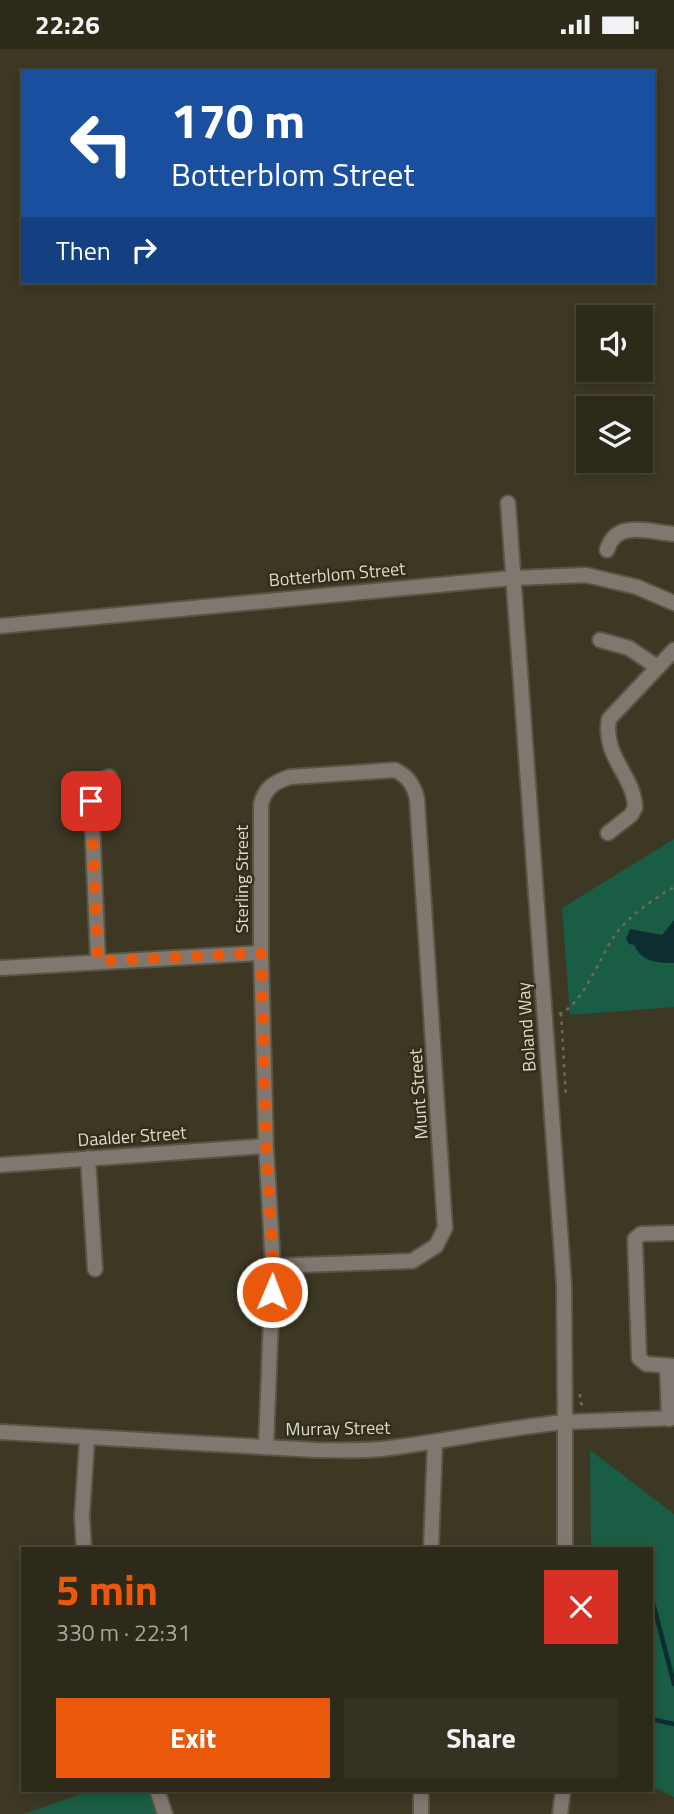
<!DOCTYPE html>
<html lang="en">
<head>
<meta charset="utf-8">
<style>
  :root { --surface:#2d2a1a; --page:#353223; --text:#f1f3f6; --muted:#a7a7a2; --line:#484639; --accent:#ea580c }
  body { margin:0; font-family:"Titillium Web",sans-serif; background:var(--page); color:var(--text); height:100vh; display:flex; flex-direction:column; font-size:26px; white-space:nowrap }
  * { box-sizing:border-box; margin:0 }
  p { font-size:23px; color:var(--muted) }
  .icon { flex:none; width:38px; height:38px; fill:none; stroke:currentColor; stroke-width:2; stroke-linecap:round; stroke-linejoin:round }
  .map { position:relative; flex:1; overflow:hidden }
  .sheet { position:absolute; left:21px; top:1498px; width:632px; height:245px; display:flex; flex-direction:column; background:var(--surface); border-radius:0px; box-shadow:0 4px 10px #0003,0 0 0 2px var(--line) }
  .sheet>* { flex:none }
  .guide { position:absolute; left:21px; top:21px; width:634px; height:214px; border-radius:0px; box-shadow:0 4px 10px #0003,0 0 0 2px var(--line); background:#1a4fa0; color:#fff; overflow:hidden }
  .buttons { position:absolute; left:576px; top:256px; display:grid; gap:14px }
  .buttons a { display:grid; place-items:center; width:77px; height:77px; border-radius:0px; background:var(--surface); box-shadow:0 4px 10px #0003,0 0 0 2px var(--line); font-size:35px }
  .pin { position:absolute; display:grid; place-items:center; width:60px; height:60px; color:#fff; margin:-30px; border-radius:14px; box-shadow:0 4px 10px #0006 }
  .me { position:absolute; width:77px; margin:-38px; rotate:1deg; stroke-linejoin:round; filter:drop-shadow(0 0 5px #0008) }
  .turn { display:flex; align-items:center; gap:24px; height:147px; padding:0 35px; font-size:32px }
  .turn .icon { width:91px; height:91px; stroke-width:2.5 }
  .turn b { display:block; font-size:49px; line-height:60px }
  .then { display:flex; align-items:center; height:66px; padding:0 35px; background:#0003; gap:14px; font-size:26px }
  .round { display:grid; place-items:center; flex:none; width:74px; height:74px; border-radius:0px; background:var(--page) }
  .summary { display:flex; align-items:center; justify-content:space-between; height:119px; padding:0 35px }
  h1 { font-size:42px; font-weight:700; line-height:52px; color:var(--accent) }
  .button { display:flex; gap:14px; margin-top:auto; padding:14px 35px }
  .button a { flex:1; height:80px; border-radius:0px; background:var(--accent); color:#fff; font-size:28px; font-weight:700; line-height:80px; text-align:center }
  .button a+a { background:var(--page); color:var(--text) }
  .status { display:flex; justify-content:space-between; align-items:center; height:49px; padding:0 35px; background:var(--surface); direction:ltr }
  .status svg { height:19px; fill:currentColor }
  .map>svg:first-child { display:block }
</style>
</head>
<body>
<div class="status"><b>22:26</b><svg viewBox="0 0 49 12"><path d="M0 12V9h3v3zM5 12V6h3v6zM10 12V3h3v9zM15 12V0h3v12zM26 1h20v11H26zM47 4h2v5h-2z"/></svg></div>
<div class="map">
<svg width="674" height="1765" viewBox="0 0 674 1765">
  <rect width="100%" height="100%" fill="#3c3823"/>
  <!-- green -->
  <g fill="#195d44">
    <path d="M 674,790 L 674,958 L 570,966 L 562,859 Z"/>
    <path d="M 590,1401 L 674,1465 L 674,1748 L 651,1737 L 651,1500 L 591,1500 Z"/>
    <path d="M 92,1741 L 148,1741 L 156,1765 L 24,1765 Z"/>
  </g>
  <!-- water -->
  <path fill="#0e2d30" d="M 674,871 L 674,914 C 657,914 642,913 634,896 L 629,895 L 626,890 L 630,880 L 662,886 Z"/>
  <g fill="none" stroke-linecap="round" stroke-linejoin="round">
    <!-- stream -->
    <g stroke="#0e2d30" stroke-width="4.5">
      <path d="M 594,1499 L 595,1500"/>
      <path d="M 651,1546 L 674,1635"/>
      <path d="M 651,1670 L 674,1675"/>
    </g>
    <!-- minor casing -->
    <g stroke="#595542" stroke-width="18">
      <g id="minor">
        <path d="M 508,454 L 564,1236 L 565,1373 L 674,1369"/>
        <path d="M 607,501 C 616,470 649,483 674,485"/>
        <path d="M 0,577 L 513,529 L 586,526 L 637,538 L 674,554"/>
        <path d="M 600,591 L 629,599 L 657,618"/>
        <path d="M 608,784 L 631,766 L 635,759 C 635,727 602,708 609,670 L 674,601"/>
        <path d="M 98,912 L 91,745 L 98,733 L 109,728"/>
        <path d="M 0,919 L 261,904"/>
        <path d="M 88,1109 L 95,1220"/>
        <path d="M 0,1116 L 266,1097"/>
        <path d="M 674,1184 L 641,1185 L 635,1190 L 639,1309 L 646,1315 L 674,1317"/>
        <path d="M 667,1317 L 669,1370"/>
        <path d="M 266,1398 L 273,1217 L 266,1097 L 261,904 L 261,755 C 265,739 274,733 290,728 L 395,721 C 408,727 414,736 417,750 L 445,1179 L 436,1197 L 412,1212 L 273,1217"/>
        <path d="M 84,1500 L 82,1468 L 87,1390"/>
        <path d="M 431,1500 L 435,1393"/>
        <path d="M 157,1741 L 165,1765"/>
        <path d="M 421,1765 L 421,1741"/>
      </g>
    </g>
    <!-- tertiary casing -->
    <g stroke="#595542" stroke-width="18">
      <g id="tertiary">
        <path d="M 0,1383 L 316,1401 C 338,1401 360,1402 381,1400 C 443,1393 503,1379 565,1373 L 565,1500"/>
        <path d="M 560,1765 L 563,1741"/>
      </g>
    </g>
    <!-- path -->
    <g stroke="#6e6b59" stroke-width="2.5" stroke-dasharray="3.5 5" stroke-linecap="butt">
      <path d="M 561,964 L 566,1048"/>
      <path d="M 559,965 C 583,956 599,909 615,886 C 630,866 652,851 674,838"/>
      <path d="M 580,1345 L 580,1353 L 584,1358"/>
    </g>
    <!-- minor -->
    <use href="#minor" stroke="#807870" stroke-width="14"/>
    <!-- tertiary -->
    <use href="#tertiary" stroke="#807870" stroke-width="14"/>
  </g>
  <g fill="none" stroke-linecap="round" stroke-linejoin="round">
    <!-- route -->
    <path stroke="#ea580c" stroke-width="12" stroke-dasharray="0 21.6" d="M 91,752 L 98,912 L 261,904 L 266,1097 L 273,1217 L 272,1243"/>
  </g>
  <g text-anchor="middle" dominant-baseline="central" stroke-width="5" stroke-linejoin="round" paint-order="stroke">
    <!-- street labels -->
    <g font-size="18" fill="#dcdacd" stroke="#322e19">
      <text transform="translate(337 525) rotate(-5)">Botterblom Street</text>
      <text transform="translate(241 830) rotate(-90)">Sterling Street</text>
      <text transform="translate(526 978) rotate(-94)">Boland Way</text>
      <text transform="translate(418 1045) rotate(-94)">Munt Street</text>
      <text transform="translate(132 1087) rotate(-4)">Daalder Street</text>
      <text transform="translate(338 1379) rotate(-1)">Murray Street</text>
    </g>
  </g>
</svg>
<div class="buttons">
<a><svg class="icon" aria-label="sound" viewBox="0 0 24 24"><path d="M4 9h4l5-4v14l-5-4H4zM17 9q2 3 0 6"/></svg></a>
<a><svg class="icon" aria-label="layers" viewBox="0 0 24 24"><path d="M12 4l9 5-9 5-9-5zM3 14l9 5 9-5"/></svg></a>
</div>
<div class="pin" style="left:91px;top:752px;background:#d93025"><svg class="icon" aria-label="arrive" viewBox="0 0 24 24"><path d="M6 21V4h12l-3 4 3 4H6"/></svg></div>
<svg class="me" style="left:272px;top:1243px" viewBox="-20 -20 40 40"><circle r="17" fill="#ea580c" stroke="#fff" stroke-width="3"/><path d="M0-11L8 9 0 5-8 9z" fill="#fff"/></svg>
<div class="guide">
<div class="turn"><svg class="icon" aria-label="left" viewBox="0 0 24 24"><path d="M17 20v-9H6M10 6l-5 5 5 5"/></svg><div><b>170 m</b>Botterblom Street</div></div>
<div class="then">Then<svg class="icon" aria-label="right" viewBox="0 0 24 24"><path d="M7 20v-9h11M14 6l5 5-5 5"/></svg></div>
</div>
<section class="sheet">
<div class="summary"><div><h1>5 min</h1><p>330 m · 22:31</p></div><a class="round" style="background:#d93025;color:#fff"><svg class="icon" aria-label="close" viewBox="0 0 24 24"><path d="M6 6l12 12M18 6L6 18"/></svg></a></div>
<div class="button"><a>Exit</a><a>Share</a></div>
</section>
</div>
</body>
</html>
